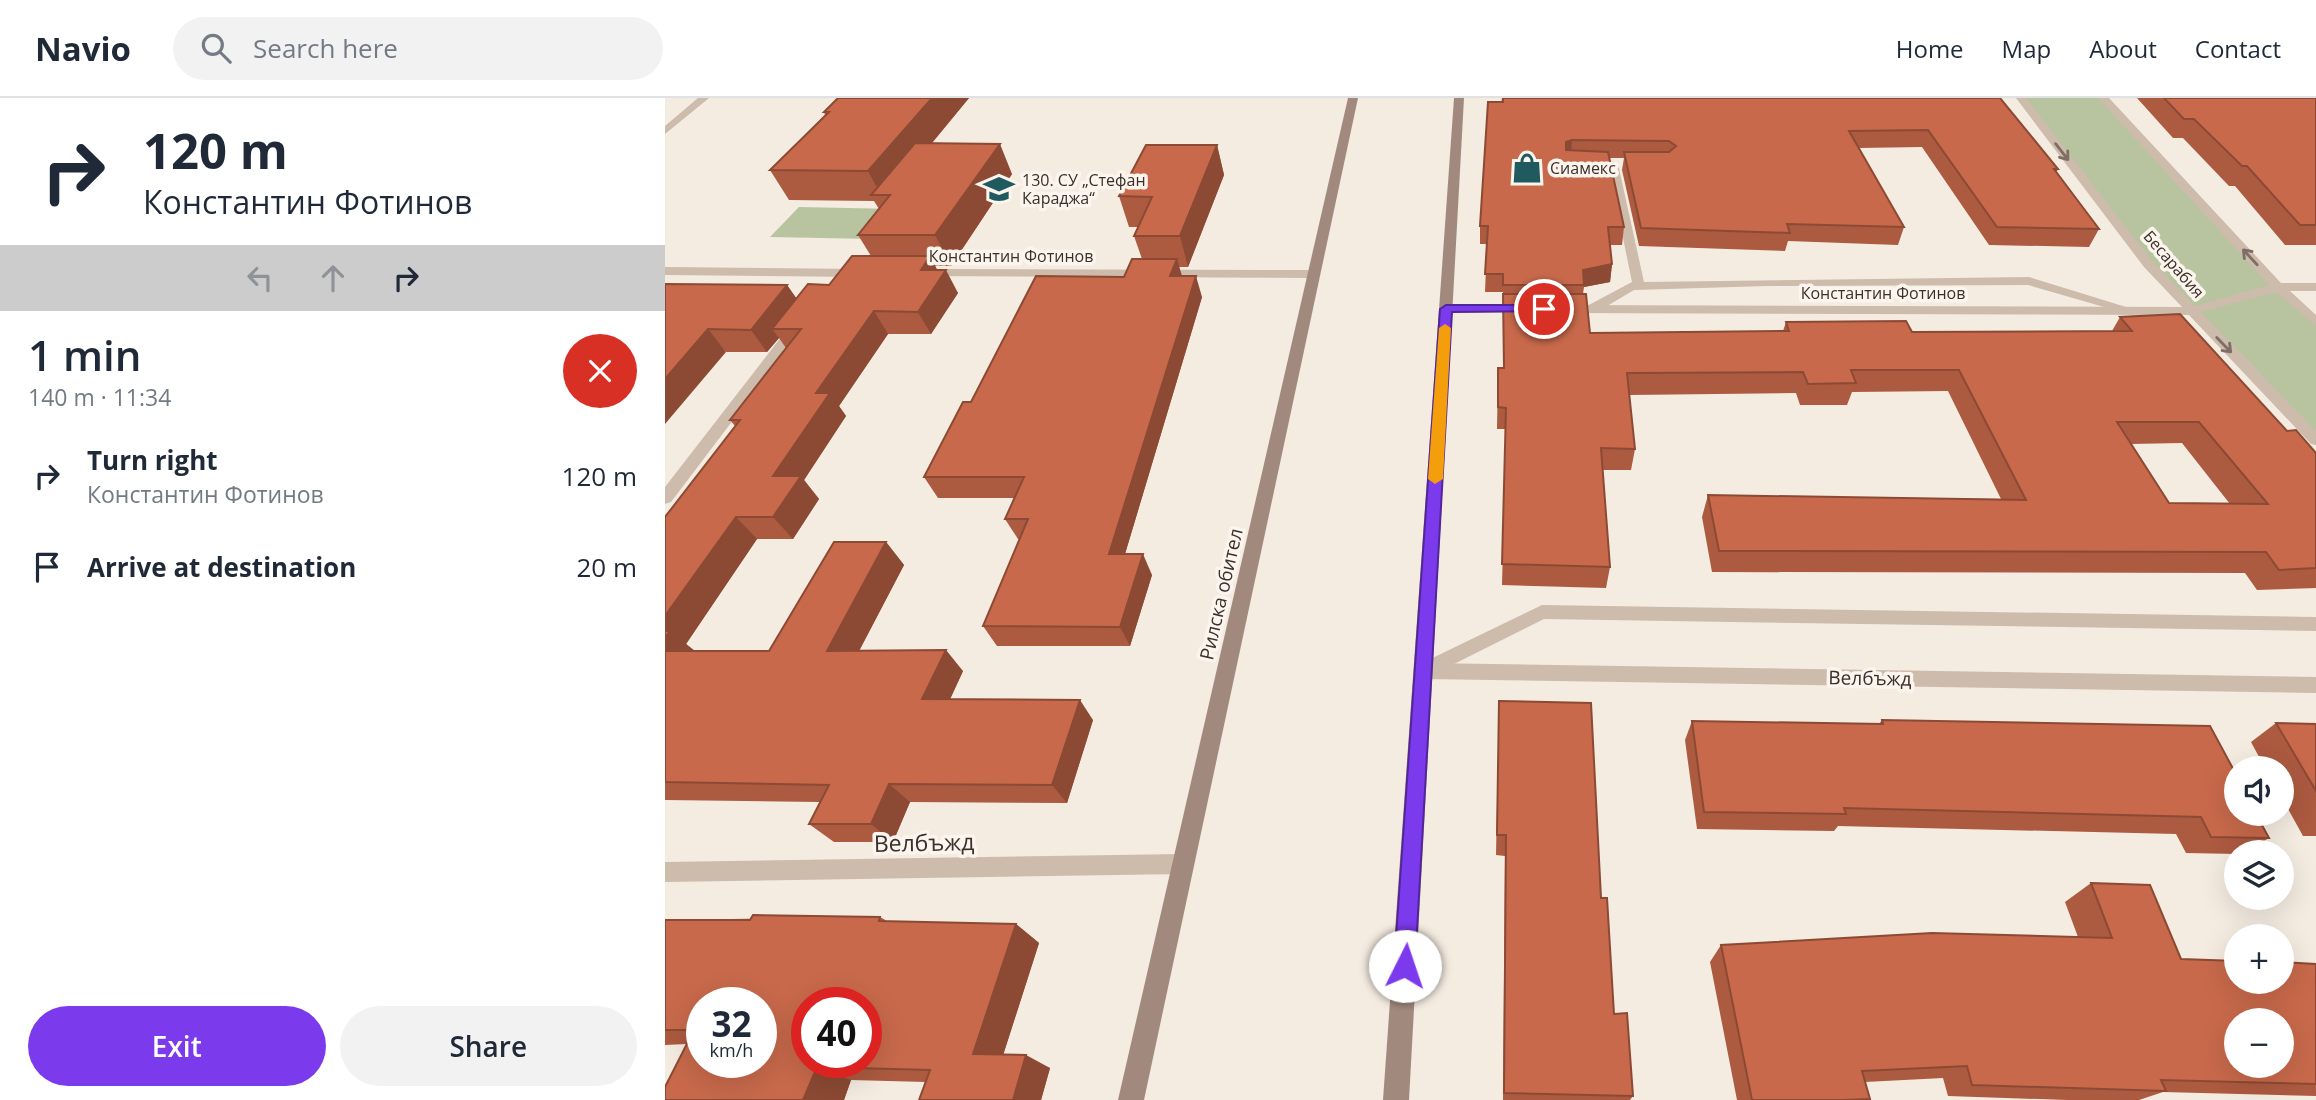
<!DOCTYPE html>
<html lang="en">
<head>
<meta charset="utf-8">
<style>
  :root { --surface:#fff; --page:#f2f2f3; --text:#1f2937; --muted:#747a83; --line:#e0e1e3; --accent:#7c3aed }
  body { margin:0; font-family:"Open Sans",sans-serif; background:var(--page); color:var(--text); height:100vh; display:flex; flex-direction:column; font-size:26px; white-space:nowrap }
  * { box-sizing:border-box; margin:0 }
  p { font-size:23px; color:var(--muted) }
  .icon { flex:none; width:38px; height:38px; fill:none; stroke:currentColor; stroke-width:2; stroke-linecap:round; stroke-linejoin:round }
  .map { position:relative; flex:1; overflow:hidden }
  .panel { display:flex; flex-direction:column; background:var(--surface); width:665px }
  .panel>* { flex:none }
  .banner { background:#fff; color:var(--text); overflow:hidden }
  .controls { position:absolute; left:1559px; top:658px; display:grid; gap:14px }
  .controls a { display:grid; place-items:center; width:70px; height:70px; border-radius:50%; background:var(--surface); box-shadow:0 7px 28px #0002; font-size:35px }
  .speed { position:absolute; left:21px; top:889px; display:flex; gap:14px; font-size:35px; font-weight:700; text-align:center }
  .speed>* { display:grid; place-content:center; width:91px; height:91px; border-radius:50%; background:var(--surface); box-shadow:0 7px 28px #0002; line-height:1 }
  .speed small { font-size:18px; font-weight:400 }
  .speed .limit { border:10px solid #d22; background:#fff; color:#111 }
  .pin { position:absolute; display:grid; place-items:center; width:60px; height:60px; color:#fff; margin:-30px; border:4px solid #fff; border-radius:50%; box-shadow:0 2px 7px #0007 }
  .me { position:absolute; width:77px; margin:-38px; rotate:4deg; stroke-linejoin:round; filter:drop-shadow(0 0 5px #0008) }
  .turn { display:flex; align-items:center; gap:24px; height:147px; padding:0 28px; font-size:32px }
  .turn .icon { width:91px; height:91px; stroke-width:2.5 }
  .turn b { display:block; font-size:49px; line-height:60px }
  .lanes { display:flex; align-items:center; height:66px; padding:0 28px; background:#0003; justify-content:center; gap:35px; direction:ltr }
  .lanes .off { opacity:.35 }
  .round { display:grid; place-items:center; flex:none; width:74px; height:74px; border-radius:37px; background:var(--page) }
  .overview { display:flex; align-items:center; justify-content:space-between; height:119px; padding:0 28px }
  h1 { font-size:42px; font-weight:600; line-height:52px }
  .action { display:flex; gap:14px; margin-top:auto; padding:14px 28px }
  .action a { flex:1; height:80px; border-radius:42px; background:var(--accent); color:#fff; font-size:28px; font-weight:600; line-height:80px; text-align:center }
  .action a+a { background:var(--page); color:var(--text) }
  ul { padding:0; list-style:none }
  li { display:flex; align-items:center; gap:21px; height:91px; padding:0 28px }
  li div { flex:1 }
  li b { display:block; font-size:26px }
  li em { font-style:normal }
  header { display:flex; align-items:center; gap:42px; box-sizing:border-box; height:98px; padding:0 35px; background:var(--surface); border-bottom:2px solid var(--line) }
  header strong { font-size:33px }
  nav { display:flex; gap:38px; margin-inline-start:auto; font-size:24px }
  .search { width:490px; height:63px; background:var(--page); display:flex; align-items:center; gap:18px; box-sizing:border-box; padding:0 24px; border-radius:38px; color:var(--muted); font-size:26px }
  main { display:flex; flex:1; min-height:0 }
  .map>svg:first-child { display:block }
</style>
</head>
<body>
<header>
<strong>Navio</strong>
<div class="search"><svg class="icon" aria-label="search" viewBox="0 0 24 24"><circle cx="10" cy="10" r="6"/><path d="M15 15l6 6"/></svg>Search here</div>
<nav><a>Home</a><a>Map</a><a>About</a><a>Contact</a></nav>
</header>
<main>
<section class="panel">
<div class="banner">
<div class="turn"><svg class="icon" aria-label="right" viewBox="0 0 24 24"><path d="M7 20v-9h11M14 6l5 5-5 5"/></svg><div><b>120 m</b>Константин Фотинов</div></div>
<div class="lanes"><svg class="icon off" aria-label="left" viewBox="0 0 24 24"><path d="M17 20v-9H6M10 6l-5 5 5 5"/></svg><svg class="icon off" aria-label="ahead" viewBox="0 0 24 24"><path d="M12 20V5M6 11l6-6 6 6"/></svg><svg class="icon" aria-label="right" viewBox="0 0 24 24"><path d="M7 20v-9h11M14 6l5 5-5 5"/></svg></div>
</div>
<div class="overview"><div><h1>1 min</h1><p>140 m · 11:34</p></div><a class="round" style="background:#d93025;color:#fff"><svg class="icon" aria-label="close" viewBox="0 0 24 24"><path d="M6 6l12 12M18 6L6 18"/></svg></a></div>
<ul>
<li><svg class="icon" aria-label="right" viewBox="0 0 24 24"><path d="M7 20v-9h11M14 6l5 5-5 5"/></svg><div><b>Turn right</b><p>Константин Фотинов</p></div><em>120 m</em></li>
<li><svg class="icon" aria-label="arrive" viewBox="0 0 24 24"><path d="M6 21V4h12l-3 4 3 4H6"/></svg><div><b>Arrive at destination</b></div><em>20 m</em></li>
</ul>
<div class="action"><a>Exit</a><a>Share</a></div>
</section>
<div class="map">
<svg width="1651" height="1002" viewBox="0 0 1651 1002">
  <rect width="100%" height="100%" fill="#f4ebe1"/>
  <!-- green -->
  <g fill="#b8c4a0">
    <path d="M 1356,0 L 1438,0 L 1651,224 L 1651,342 L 1526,213 Z"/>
    <path d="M 134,109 L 232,111 L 207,141 L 105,139 Z"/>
  </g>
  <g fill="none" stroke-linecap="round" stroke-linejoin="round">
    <!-- lane -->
    <g fill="#cdbbac" fill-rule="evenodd">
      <path d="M 948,63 L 953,66 L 979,184 L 1364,179 L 1474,213 L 1467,217 L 1363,187 L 1102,188 L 969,192 L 932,214 L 922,214 L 922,208 L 967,184 L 943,66 Z"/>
      <path d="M 877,507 L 1651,519 L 1651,533 L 879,521 L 765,578 L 758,581 L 751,578 L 749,573 L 751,568 Z"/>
    </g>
    <!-- street -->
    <g fill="#cdbbac" fill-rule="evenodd">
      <path d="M 33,0 L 44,0 L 0,36 L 0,28 Z"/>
      <path d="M 1351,0 L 1361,0 L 1487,163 L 1530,208 L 1604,187 L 1433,0 L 1444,0 L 1616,185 L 1651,185 L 1651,193 L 1625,193 L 1651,217 L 1651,228 L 1611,194 L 1536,214 L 1651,333 L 1651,347 L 1646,346 L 1524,217 L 898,215 L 891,211 L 898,207 L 1517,209 L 1479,169 Z"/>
      <path d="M 0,169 L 196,171 L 202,175 L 196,179 L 0,177 Z"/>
      <path d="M 259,171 L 649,172 L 655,176 L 649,180 L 255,178 L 255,172 Z"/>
      <path d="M 860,207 L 867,211 L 865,214 L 781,215 L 774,211 L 781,207 Z"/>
      <path d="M 132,224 L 139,228 L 137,231 L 6,404 L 0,406 L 0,389 L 127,225 Z"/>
      <path d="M 758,565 L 1651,579 L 1651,595 L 758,581 L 751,578 L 749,573 L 751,568 Z"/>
      <path d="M 518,756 L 526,759 L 529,766 L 526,773 L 518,776 L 0,784 L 0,764 Z"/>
    </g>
    <!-- secondary -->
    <g fill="#a18a7d" fill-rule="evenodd">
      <path d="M 683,0 L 693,0 L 479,1002 L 453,1002 Z"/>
      <path d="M 789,0 L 799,0 L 744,1002 L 718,1002 Z"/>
    </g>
  </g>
  <!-- wall -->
  <g fill="#ac5a40" fill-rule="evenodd">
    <path d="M 173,0 L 304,0 L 267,45 L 347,76 L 286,168 L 270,168 L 272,172 L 293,195 L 266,236 L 223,236 L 174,308 L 181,318 L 139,382 L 154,401 L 128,441 L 92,441 L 21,546 L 30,553 L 104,553 L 221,444 L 239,467 L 194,553 L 298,573 L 285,601 L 428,622 L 402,705 L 245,704 L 228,744 L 169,744 L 144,726 L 155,704 L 0,702 L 0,419 L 70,328 L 65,322 L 121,250 L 114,240 L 102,254 L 61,254 L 0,186 L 122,187 L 132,201 L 164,187 L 206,158 L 193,137 L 214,111 L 209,103 L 124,102 L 105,72 L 160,17 L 159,14 Z"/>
    <path d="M 837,0 L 1335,0 L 1393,71 L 1391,75 L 1434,131 L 1424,149 L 1324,147 L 1257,49 L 1194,50 L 1239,129 L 1233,147 L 1123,143 L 1120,153 L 974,148 L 957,72 L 959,60 L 944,60 L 959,129 L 957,147 L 945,147 L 947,166 L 945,184 L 919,189 L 918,196 L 925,235 L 1118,233 L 1121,224 L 1247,234 L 1447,233 L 1455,219 L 1622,333 L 1651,355 L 1651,490 L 1592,492 L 1580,475 L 1047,474 L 1037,419 L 1043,397 L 1336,401 L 1283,293 L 1187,294 L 1182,307 L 1135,307 L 1131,295 L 964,297 L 970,351 L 966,372 L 937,372 L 945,469 L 941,490 L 837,487 L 841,331 L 832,331 L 833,270 L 839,270 L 838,194 L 820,194 L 822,146 L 815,146 L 815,128 ZM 1517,345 L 1565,406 L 1504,405 L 1466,346 Z"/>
    <path d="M 1472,0 L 1651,0 L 1651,147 L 1620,147 L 1570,88 L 1564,88 L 1518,40 L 1508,40 Z"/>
    <path d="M 552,47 L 559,77 L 523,169 L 514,169 L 517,178 L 537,199 L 460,456 L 487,477 L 465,548 L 332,548 L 318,528 L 355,441 L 353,441 L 340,421 L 349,400 L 273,400 L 259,379 L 306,304 L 459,179 L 477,161 L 469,138 L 473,129 L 464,129 L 454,98 Z"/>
    <path d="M 834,603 L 936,800 L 949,916 L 968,998 L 965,1002 L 838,1002 L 840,758 L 831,757 Z"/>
    <path d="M 1217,622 L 1604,740 L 1580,754 L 1572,754 L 1572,756 L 1521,755 L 1511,736 L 1173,728 L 1169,733 L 1032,731 L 1020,642 L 1027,623 L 1214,626 Z"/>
    <path d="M 1611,625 L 1651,626 L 1651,738 L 1638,738 L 1617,700 L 1617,670 L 1600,670 L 1586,644 Z"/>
    <path d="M 1426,785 L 1516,861 L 1651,866 L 1651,998 L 1498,994 L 1474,1002 L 1402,1002 L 1283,998 L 1278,980 L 1200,984 L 1205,1001 L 1203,1002 L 1072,1002 L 1045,864 L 1056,847 L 1413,839 L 1400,804 Z"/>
    <path d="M 215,819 L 222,823 L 351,826 L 374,845 L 338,957 L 385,970 L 376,1002 L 254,1002 L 261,984 L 186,982 L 179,1002 L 0,1002 L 22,946 L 0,947 L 0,822 Z"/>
  </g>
  <!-- shaded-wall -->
  <g fill="#8c4a34">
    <path d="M 267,0 L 304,0 L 224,97 L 216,97 L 203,73 Z"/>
    <path d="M 907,42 L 906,59 L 900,61 L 901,44 Z"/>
    <path d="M 335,46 L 347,76 L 286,168 L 270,137 Z"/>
    <path d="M 552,47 L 559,77 L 523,169 L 515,138 Z"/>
    <path d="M 265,158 L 276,179 L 281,172 L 293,195 L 266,236 L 253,214 L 256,172 Z"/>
    <path d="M 512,161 L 518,182 L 505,178 Z"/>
    <path d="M 947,166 L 945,184 L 919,189 L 918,172 Z"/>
    <path d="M 531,178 L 537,199 L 454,476 L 444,456 Z"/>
    <path d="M 122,187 L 137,209 L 107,231 L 114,240 L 102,254 L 86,232 Z"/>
    <path d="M 209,213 L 223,236 L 174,308 L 181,318 L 139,382 L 154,401 L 128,441 L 108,419 L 108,378 L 151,295 Z"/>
    <path d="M 43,231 L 61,254 L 0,326 L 0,281 Z"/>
    <path d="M 71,419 L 92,441 L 21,546 L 31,554 L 0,561 L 0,518 Z"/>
    <path d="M 221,444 L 239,467 L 183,574 L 162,553 Z"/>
    <path d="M 478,456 L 487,477 L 465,548 L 455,529 Z"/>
    <path d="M 281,552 L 298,573 L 276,621 L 257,601 Z"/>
    <path d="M 415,602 L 428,622 L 402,705 L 387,687 Z"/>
    <path d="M 224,686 L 245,704 L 228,744 L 206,726 Z"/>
    <path d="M 351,826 L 374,845 L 334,970 L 308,956 Z"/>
    <path d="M 361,957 L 385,970 L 376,1002 L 348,1002 Z"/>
    <path d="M 152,969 L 186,982 L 179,1002 L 138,1002 Z"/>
  </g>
  <!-- building -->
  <g fill="#c8694b" stroke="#8c4a34" stroke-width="2" fill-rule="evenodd">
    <path d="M 173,0 L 267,0 L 203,73 L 105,72 L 164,14 L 159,14 Z"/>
    <path d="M 838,0 L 1335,0 L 1393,71 L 1389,71 L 1434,131 L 1332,129 L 1263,32 L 1184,33 L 1239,129 L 1122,126 L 1125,135 L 976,130 L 959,54 L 1004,54 L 1011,48 L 1004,43 L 907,42 L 901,44 L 901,52 L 943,54 L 959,129 L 943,129 L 947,166 L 918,172 L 919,187 L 838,187 L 838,176 L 820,176 L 823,128 L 815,128 L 823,4 L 838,4 Z"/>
    <path d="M 1499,0 L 1651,0 L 1651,127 L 1635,127 L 1582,68 L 1577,68 L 1529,21 L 1519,21 Z"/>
    <path d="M 250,45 L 335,46 L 270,137 L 193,137 L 225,97 L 206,97 Z"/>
    <path d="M 481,47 L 552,47 L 515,138 L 469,138 L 487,99 L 454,98 Z"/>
    <path d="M 187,158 L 265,158 L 256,172 L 281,172 L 253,214 L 209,213 L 151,295 L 165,295 L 108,378 L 136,378 L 108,419 L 71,419 L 0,518 L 0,419 L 75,322 L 65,322 L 136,231 L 107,231 L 143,186 L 164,187 Z"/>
    <path d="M 467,161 L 512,161 L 505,178 L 531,178 L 444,456 L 478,456 L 455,529 L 318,528 L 363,421 L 340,421 L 359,379 L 259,379 L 298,304 L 306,304 L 371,178 L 459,179 Z"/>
    <path d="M 0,186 L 122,187 L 86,232 L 43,231 L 0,281 Z"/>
    <path d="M 838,196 L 921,196 L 925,235 L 1124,233 L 1121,224 L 1241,223 L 1247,234 L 1467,233 L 1455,219 L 1515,216 L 1622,333 L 1631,332 L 1651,355 L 1651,470 L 1614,472 L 1601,454 L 1054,453 L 1043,397 L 1361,402 L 1294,272 L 1186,272 L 1191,285 L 1143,286 L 1138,274 L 962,275 L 970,351 L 936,350 L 945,469 L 837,466 L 841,310 L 833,309 L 833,270 L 839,270 ZM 1452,324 L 1534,324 L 1603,406 L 1504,405 Z"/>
    <path d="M 169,444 L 221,444 L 162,553 L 281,552 L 257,601 L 415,602 L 387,687 L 224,686 L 206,726 L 144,726 L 164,687 L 0,684 L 0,553 L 104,553 Z"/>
    <path d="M 0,533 L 5,533 L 0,540 Z"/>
    <path d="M 834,603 L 926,605 L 936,800 L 942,800 L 949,916 L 962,915 L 968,998 L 839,995 L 841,737 L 832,737 Z"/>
    <path d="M 1217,622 L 1545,628 L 1572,678 L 1572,716 L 1591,716 L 1604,740 L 1546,739 L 1536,719 L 1179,710 L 1181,716 L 1039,714 L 1027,623 L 1218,626 Z"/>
    <path d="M 1611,625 L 1651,626 L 1651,693 Z"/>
    <path d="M 1426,785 L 1485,787 L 1516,861 L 1572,863 L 1572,884 L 1617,884 L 1617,864 L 1651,866 L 1651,986 L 1496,982 L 1501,993 L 1307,987 L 1302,968 L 1197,973 L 1205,1001 L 1178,1002 L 1087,1002 L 1056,847 L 1267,835 L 1447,840 ZM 1572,922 L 1617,922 L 1617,968 L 1572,968 Z"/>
    <path d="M 88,817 L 215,819 L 214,823 L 351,826 L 308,956 L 361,957 L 348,1002 L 254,1002 L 265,972 L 152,969 L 138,1002 L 0,1002 L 0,989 L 29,932 L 0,932 L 0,822 L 85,822 ZM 37,905 L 96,905 L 96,964 L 37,964 ZM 142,905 L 201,905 L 201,964 L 142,964 Z"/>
  </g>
  <!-- one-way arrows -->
  <defs><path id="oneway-shaft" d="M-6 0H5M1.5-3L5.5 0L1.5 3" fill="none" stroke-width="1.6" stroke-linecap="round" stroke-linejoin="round" transform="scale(1.75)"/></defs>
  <g stroke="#7d6f65">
    <use href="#oneway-shaft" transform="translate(1397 54) rotate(52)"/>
    <use href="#oneway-shaft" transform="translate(1585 159) rotate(-133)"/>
    <use href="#oneway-shaft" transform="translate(1559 247) rotate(46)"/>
  </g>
  <!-- route -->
  <path fill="#7c3aed" stroke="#51269a" stroke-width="2" d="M 879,207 L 885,211 L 883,213 L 787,214 L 750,868 L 747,875 L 740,878 L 732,875 L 729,868 L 775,211 L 781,207 Z"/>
  <!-- slow -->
  <path fill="#f59e0b" d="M 780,226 L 786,230 L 778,381 L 770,386 L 763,381 L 774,230 Z"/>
  <!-- icons -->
  <defs>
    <g id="shop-bare" transform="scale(2.415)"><path d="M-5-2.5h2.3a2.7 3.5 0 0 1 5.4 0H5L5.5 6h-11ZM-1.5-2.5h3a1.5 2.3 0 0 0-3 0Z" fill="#1f5a5e" stroke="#fbf5ee" stroke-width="2.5" paint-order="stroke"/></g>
    <g id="school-bare" transform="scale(2.415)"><path d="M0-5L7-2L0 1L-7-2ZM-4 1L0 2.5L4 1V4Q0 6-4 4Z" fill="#1f5a5e" stroke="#fbf5ee" stroke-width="2.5" paint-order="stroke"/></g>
  </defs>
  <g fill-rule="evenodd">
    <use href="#shop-bare" x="862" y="70"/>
    <use href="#school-bare" x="334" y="91"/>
  </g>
  <g text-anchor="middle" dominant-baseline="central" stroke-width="7" stroke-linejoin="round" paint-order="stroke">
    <!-- far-poi labels -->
    <g font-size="16" fill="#3b302b" stroke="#fbf5ee" text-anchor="start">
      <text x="885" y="70">Сиамекс</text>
      <text x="357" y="82">130. СУ „Стефан<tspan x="357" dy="18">Караджа“</tspan></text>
    </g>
    <!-- far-street labels -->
    <g font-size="16" fill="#3b302b" stroke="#fbf5ee">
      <text x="346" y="158">Константин Фотинов</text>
      <text transform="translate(1509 166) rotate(49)">Бесарабия</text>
      <text x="1218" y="195">Константин Фотинов</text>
    </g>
    <!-- street labels -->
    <g font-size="19" fill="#3b302b" stroke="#fbf5ee">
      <text transform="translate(556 496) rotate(-77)">Рилска обител</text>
      <text transform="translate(1205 580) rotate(1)">Велбъжд</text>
    </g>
    <!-- near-street labels -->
    <g font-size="23" fill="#3b302b" stroke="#fbf5ee">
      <text transform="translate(259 744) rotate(-1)">Велбъжд</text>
    </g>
  </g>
</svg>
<div class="controls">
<a><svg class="icon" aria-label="sound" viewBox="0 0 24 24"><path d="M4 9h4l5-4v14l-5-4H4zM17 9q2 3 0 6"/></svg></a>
<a><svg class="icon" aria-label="layers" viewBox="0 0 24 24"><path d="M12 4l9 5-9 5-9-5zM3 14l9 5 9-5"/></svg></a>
<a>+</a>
<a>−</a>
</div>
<div class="speed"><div>32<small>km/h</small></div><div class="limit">40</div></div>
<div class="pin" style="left:879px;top:211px;background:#d93025"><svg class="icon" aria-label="arrive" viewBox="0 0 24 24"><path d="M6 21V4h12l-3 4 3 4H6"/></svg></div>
<svg class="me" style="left:740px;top:868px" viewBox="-20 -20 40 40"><circle r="19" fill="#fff"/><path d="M0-13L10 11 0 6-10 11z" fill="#7c3aed"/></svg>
</div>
</main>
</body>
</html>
